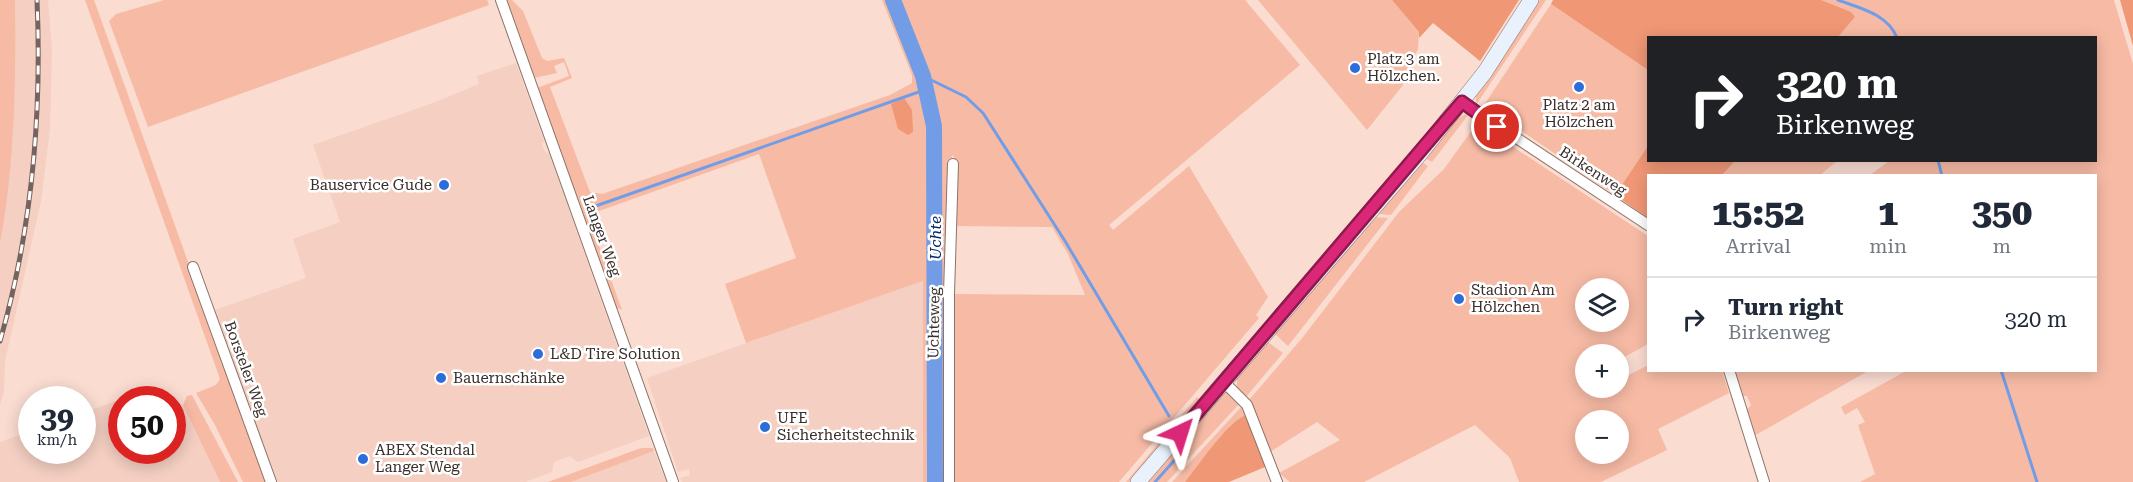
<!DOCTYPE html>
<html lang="en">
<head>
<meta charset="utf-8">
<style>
  :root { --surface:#fff; --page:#f2f2f3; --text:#1f2937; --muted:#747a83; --line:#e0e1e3 }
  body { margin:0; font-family:"Roboto Serif",serif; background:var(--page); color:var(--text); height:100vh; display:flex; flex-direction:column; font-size:22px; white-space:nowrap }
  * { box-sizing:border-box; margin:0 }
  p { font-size:20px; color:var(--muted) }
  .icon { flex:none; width:33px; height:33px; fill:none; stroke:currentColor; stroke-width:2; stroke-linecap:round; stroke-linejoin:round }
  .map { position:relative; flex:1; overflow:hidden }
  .drawer { position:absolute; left:1647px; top:174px; width:450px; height:198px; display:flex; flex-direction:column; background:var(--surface); border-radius:0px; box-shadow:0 3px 15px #0003 }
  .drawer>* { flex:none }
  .hud { position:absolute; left:1647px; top:36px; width:450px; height:126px; border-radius:0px; box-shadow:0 3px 15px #0003; background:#202124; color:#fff; overflow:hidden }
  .tools { position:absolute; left:1575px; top:278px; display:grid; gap:12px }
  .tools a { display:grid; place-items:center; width:54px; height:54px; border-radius:50%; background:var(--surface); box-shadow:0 3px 15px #0003; font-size:30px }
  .speed { position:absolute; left:18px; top:386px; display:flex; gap:12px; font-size:30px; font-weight:700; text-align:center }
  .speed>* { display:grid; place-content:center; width:78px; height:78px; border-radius:50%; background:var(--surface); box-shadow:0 3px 15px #0003; line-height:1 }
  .speed small { font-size:15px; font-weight:400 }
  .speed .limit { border:9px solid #d22; background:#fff; color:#111 }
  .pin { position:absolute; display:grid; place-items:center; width:51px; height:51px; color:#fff; margin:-26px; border:3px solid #fff; border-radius:50%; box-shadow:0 2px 6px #0007 }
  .me { position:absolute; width:66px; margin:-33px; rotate:41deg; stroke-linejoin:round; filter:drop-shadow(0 0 4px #0008) }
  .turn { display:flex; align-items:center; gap:21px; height:126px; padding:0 30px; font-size:27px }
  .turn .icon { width:78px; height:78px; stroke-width:2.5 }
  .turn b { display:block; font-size:42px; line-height:51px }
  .eta { display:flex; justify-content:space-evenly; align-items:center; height:102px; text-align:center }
  .eta b { font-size:36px; font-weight:800; line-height:42px }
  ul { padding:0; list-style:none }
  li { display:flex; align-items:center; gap:18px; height:84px; padding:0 30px; border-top:2px solid var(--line) }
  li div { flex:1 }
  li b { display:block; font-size:22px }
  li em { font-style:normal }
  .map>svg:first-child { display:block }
</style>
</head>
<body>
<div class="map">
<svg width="2133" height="482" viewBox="0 0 2133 482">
  <rect width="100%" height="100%" fill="#fadcd1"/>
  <!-- built -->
  <g fill="#f4cfc2">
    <path d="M 15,0 L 48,0 L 52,48 L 50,128 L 41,201 L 5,361 L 4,391 L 0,405 L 0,243 L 13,135 Z"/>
    <path d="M 516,63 L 544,141 L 542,144 L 545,152 L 549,153 L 649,436 L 578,462 L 570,456 L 554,462 L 552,472 L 525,482 L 275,482 L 230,352 L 238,348 L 235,341 L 227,344 L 215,310 L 306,278 L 293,239 L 340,222 L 313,145 L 433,103 L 479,84 L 477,76 Z"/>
    <path d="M 923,281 L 923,482 L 682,482 L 680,478 L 690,475 L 689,469 L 678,472 L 647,378 Z"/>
    <path d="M 121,399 L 122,450 L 172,450 L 173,410 L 183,405 L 220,482 L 0,482 L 0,442 L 31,431 L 32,450 L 82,450 L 83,413 Z"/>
    <path d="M 654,451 L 666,482 L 571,482 Z"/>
  </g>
  <!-- green -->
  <g fill="#f7bba5" fill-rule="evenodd">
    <path d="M 0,0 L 15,0 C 16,80 15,163 0,243 Z"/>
    <path d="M 85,0 L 94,0 L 267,482 L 243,482 L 215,425 L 196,393 L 216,385 L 220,379 Z"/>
    <path d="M 164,0 L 487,0 L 489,5 L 148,127 L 109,21 L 116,14 Z"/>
    <path d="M 506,0 L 512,0 L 523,11 L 542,58 L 547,61 L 564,58 L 572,78 L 550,87 L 590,192 L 602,194 L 890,95 L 912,83 L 912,75 L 882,0 L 1245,0 L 1300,65 L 1109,225 L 1113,230 L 1189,166 L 1268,297 L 1256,315 L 1259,318 L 1119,482 L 952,482 L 953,294 L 1085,295 L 1068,254 L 1052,227 L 956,226 L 957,160 L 952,155 L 945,482 L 923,482 L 923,281 L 746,343 L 725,284 L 796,258 L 759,154 L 588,215 L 622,310 L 615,307 L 537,88 L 569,76 L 564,62 L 554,66 L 557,73 L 534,78 Z"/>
    <path d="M 1258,0 L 1392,0 L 1419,32 L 1418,49 L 1411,63 L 1415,70 L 1367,130 Z"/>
    <path d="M 1537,0 L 1546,0 L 1476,105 L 1476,94 Z"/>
    <path d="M 1821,0 L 2114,0 L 2133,64 L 2133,482 L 1860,482 L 1875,474 L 1858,425 L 1865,422 L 1857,408 L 1845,415 L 1841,407 L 1906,371 L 2096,370 L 2096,176 L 1870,175 L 1889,161 L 2096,160 L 2096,38 L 1838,37 L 1855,17 Z"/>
    <path d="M 1551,4 L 1648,70 L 1648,146 L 1615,195 L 1484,105 Z"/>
    <path d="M 1465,114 L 1469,114 L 1432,162 L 1425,158 L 1457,119 Z"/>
    <path d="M 1477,123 L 1648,236 L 1648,344 L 1619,360 L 1618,354 L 1586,354 L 1586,387 L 1618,387 L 1619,366 L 1625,377 L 1648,365 L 1648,370 L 1722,371 L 1729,393 L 1658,429 L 1667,450 L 1601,482 L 1519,482 L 1510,458 L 1475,425 L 1364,482 L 1290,482 L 1279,473 L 1340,440 L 1317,422 L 1270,452 L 1249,400 L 1303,337 L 1399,212 L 1444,169 ZM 1586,288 L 1618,288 L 1618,321 L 1586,321 ZM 1586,420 L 1618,420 L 1618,453 L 1586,453 Z"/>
    <path d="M 1735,161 L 1735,160 L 1837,161 L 1820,175 L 1722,175 Z"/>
    <path d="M 1422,162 L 1428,166 L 1391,215 L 1378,214 Z"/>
    <path d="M 1375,217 L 1388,218 L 1288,346 L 1275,334 Z"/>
    <path d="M 1268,342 L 1283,353 L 1246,397 L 1237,388 L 1237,377 Z"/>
    <path d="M 1737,370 L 1868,371 L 1754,436 L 1746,411 L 1751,405 L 1747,396 L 1742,396 L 1734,372 Z"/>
    <path d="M 1228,392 L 1240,403 L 1167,482 L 1145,482 L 1220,393 Z"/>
    <path d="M 192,395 L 238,482 L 220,482 L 183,405 L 187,396 Z"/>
    <path d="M 1197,397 L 1201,402 L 1132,482 L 1126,482 Z"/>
    <path d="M 1242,406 L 1247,415 C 1227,421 1199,465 1185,482 L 1172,482 Z"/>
    <path d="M 641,448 L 653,448 L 654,451 L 571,482 L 548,482 Z"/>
  </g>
  <!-- forest -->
  <g fill="#f09776">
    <path d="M 1392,0 L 1519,0 L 1480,61 L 1433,23 L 1419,38 L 1419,32 Z"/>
    <path d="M 1553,0 L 1821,0 L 1851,12 L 1855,17 L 1838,37 L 1648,38 L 1648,70 L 1551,4 Z"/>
    <path d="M 2120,0 L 2133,0 L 2133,46 Z"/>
    <path d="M 904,98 L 912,110 L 913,132 L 908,135 L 898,129 L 891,104 Z"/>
    <path d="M 1648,146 L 1648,160 L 1735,161 L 1722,175 L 1648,176 L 1648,218 L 1615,195 Z"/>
    <path d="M 1247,415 L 1265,467 L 1229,482 L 1185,482 C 1197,467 1230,418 1247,415 Z"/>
  </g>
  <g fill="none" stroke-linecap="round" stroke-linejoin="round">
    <!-- stream -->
    <g stroke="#729de6" stroke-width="3">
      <path d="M 1838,0 C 1859,8 1888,14 1897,38"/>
      <path d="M 923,76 L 966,97 L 983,113 L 1065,241 L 1169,416"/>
      <path d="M 1938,160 L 1942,176"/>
      <path d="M 590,208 L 927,89"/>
      <path d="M 2001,370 L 2037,482"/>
      <path d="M 1155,482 L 1189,444 L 1186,441"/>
    </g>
    <!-- river -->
    <path stroke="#729de6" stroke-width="16" d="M 893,0 L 923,76 L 934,126 L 935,482"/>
    <!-- street casing -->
    <g stroke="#8d7369" stroke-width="12">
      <g id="street">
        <path d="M 501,0 L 673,482"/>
        <path d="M 1462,102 L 1648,225"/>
        <path d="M 193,267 L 271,482"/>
        <path d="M 1729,370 L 1764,482"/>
        <path d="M 1224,382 L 1247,405 L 1277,482"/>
        <path d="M 949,482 L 949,294 L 953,164"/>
      </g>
    </g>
    <!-- secondary casing -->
    <g stroke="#8d7369" stroke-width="16">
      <path id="secondary" d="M 1138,482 L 1420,154 L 1485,72 L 1531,0"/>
    </g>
    <!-- street -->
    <use href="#street" stroke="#fff" stroke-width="10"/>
    <!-- secondary -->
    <use href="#secondary" stroke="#e9f1fd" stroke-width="15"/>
    <!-- rail casing -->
    <g stroke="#75645e" stroke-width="5">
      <path id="rail" d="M 0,341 C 32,230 42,114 37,0"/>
    </g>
    <!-- rail -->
    <use href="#rail" stroke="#fff" stroke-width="3" stroke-dasharray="9" stroke-linecap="butt"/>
  </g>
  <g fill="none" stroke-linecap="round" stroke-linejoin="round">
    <!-- route casing -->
    <g stroke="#8e194d" stroke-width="15">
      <path id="route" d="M 1180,433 L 1462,102 L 1497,127"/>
    </g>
    <!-- route -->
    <use href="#route" stroke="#db2777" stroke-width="10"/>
  </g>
  <!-- markers -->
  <g fill="#2d6dda" stroke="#fff" stroke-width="2">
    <circle cx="1355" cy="68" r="6"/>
    <circle cx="1579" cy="87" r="6"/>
    <circle cx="444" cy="185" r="6"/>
    <circle cx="1459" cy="299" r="6"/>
    <circle cx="538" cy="354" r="6"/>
    <circle cx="441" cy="378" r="6"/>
    <circle cx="765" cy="427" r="6"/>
    <circle cx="363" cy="459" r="6"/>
  </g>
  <g text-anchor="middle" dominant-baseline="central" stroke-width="5" stroke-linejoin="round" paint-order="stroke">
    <!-- poi labels -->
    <g font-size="15" fill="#392e2a" stroke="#fff" text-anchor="start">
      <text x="1367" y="59">Platz 3 am<tspan x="1367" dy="17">Hölzchen.</tspan></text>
      <text x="1579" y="105" text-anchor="middle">Platz 2 am<tspan x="1579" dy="17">Hölzchen</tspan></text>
      <text x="432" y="185" text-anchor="end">Bauservice Gude</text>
      <text x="1471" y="290">Stadion Am<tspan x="1471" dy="17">Hölzchen</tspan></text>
      <text x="550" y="354">L&amp;D Tire Solution</text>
      <text x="453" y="378">Bauernschänke</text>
      <text x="777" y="418">UFE<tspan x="777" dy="17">Sicherheitstechnik</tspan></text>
      <text x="375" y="450">ABEX Stendal<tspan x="375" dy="17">Langer Weg</tspan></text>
    </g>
    <!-- street labels -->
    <g font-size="15" fill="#392e2a" stroke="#fff">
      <text transform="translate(1593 171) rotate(33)">Birkenweg</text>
      <text transform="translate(602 236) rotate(70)">Langer Weg</text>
      <text transform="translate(934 323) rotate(-89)">Uchteweg</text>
      <text transform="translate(246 369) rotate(70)">Borsteler Weg</text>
    </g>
    <!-- water labels -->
    <g font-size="16" font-style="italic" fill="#052b6a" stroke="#fff">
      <text transform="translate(935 238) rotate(-90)">Uchte</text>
    </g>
  </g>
</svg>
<div class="tools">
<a><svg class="icon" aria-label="layers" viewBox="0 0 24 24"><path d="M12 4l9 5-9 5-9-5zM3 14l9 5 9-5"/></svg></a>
<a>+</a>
<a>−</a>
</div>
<div class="speed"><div>39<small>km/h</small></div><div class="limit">50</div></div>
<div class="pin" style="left:1497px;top:127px;background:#d93025"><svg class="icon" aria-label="arrive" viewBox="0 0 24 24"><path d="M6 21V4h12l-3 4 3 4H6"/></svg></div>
<svg class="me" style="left:1180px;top:433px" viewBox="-20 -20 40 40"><path d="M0-17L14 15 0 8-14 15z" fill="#db2777" stroke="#fff" stroke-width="4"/></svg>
<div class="hud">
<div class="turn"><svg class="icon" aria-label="right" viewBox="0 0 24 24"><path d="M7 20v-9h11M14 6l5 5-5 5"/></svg><div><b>320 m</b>Birkenweg</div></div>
</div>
<section class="drawer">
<div class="eta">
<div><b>15:52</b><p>Arrival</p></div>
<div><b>1</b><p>min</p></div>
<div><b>350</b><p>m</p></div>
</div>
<ul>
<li><svg class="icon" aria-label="right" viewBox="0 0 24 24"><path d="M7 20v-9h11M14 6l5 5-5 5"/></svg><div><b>Turn right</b><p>Birkenweg</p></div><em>320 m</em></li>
</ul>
</section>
</div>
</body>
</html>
